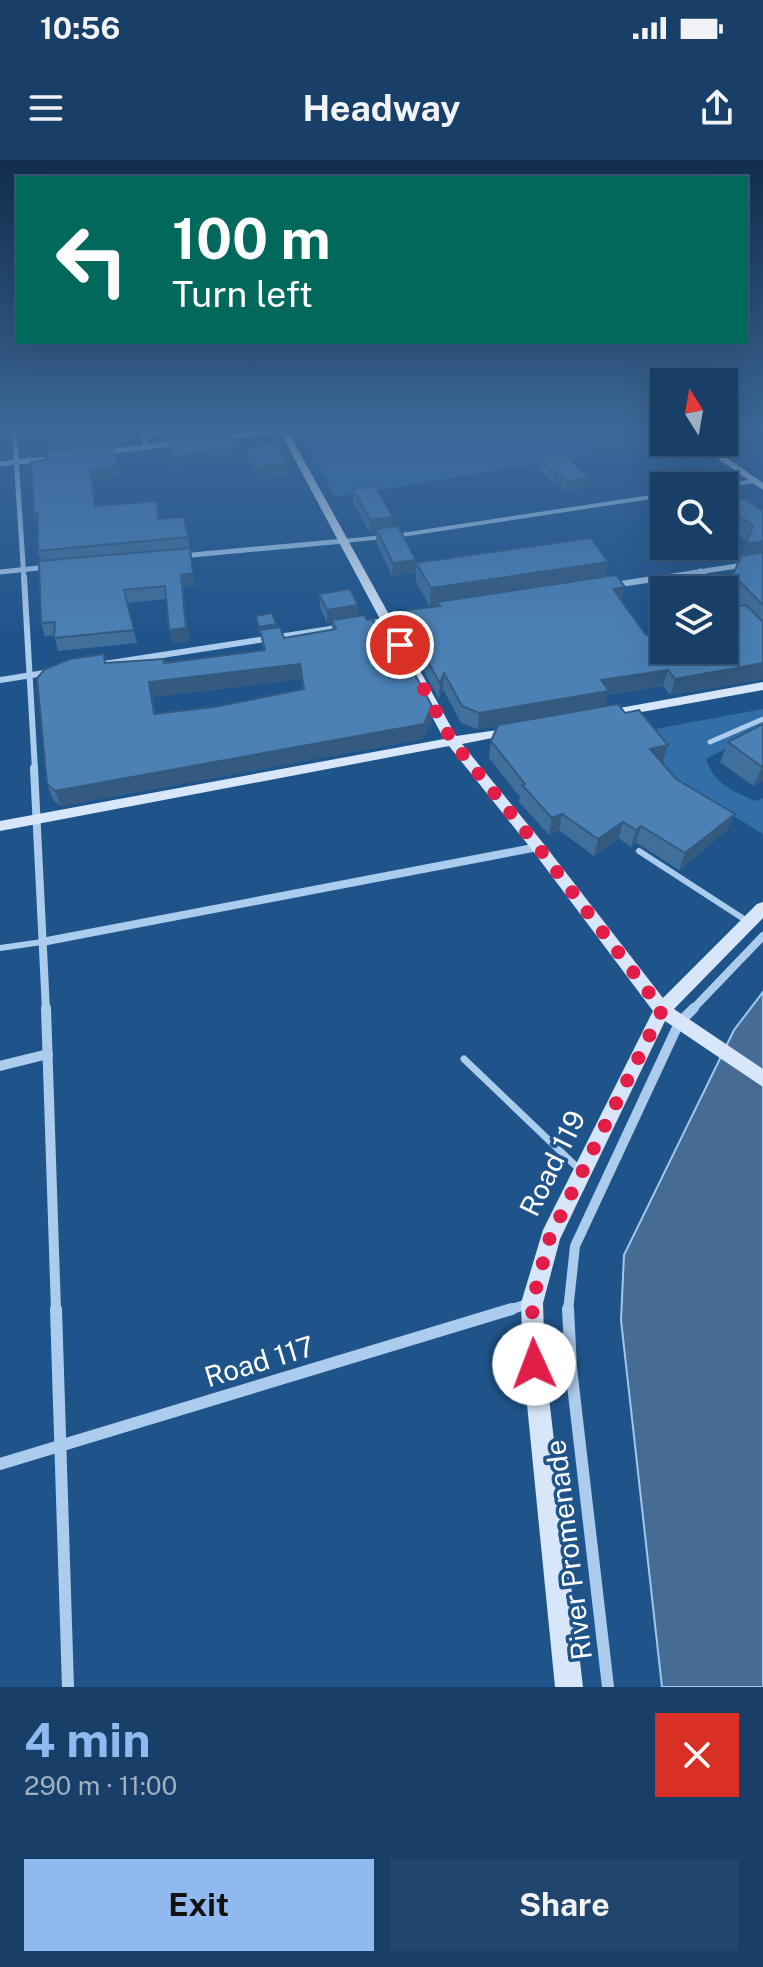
<!DOCTYPE html>
<html lang="en">
<head>
<meta charset="utf-8">
<style>
  :root { --surface:#173f68; --page:#20466e; --text:#f1f3f6; --muted:#9eafc0; --line:#36587c; --accent:#90b9f0 }
  body { margin:0; font-family:"Public Sans",sans-serif; background:var(--page); color:var(--text); height:100vh; display:flex; flex-direction:column; font-size:30px; white-space:nowrap }
  * { box-sizing:border-box; margin:0 }
  p { font-size:26px; color:var(--muted) }
  .icon { flex:none; width:44px; height:44px; fill:none; stroke:currentColor; stroke-width:2; stroke-linecap:round; stroke-linejoin:round }
  .map { position:relative; height:1527px; overflow:hidden }
  .side { display:flex; flex-direction:column; background:var(--surface); flex:1 }
  .side>* { flex:none }
  .banner { position:absolute; left:16px; top:16px; width:732px; height:168px; border-radius:0px; box-shadow:0 8px 32px #0002,0 0 0 2px var(--line); background:#00695c; color:#fff; overflow:hidden }
  .needle { width:52px; rotate:349deg }
  .controls { position:absolute; left:650px; top:208px; display:grid; gap:16px }
  .controls a { display:grid; place-items:center; width:88px; height:88px; border-radius:0px; background:var(--surface); box-shadow:0 8px 32px #0002,0 0 0 2px var(--line); font-size:40px }
  .pin { position:absolute; display:grid; place-items:center; width:68px; height:68px; color:#fff; margin:-34px; border:4px solid #fff; border-radius:50%; box-shadow:0 2px 8px #0007 }
  .me { position:absolute; width:88px; margin:-44px; rotate:358deg; stroke-linejoin:round; filter:drop-shadow(0 0 6px #0008) }
  .turn { display:flex; align-items:center; gap:28px; height:168px; padding:0 24px; font-size:36px }
  .turn .icon { width:104px; height:104px; stroke-width:2.5 }
  .turn b { display:block; font-size:56px; line-height:68px }
  .round { display:grid; place-items:center; flex:none; width:84px; height:84px; border-radius:0px; background:var(--page) }
  .overview { display:flex; align-items:center; justify-content:space-between; height:136px; padding:0 24px }
  h1 { font-size:48px; font-weight:700; line-height:60px; color:var(--accent) }
  .primary-button { display:flex; gap:16px; margin-top:auto; padding:16px 24px }
  .primary-button a { flex:1; height:92px; border-radius:0px; background:var(--accent); color:#111; font-size:32px; font-weight:700; line-height:92px; text-align:center }
  .primary-button a+a { background:var(--page); color:var(--text) }
  .status { display:flex; justify-content:space-between; align-items:center; height:56px; padding:0 40px; background:var(--surface); direction:ltr }
  .status svg { height:22px; fill:currentColor }
  header { display:flex; justify-content:space-between; align-items:center; height:104px; padding:0 24px; background:var(--surface); font-size:36px; font-weight:700 }
  .map>svg:first-child { display:block }
</style>
</head>
<body>
<div class="status"><b>10:56</b><svg viewBox="0 0 49 12"><path d="M0 12V9h3v3zM5 12V6h3v6zM10 12V3h3v9zM15 12V0h3v12zM26 1h20v11H26zM47 4h2v5h-2z"/></svg></div>
<header><svg class="icon" aria-label="menu" viewBox="0 0 24 24"><path d="M4 6h16M4 12h16M4 18h16"/></svg>Headway<svg class="icon" aria-label="share" viewBox="0 0 24 24"><path d="M12 15V3M7 8l5-5 5 5M5 13v7h14v-7"/></svg></header>
<div class="map">
<svg width="763" height="1527" viewBox="0 0 763 1527">
  <rect width="100%" height="100%" fill="#1f548b"/>
  <!-- green -->
  <g fill="#326fa9">
    <path d="M 294,266 L 561,266 L 596,294 L 336,337 Z"/>
    <path d="M 763,549 L 763,569 L 706,599 C 714,624 732,631 755,641 L 763,638 L 763,674 L 680,623 L 639,572 Z"/>
  </g>
  <!-- water -->
  <path fill="#466c93" stroke="#9fc7ed" stroke-width="2" d="M 763,832 L 763,1527 L 662,1527 L 621,1160 L 624,1095 L 734,870 Z"/>
  <g fill="none" stroke-linecap="round" stroke-linejoin="round">
    <!-- lane-far3 -->
    <g stroke="#abccec" stroke-width="4">
      <path d="M 145,287 L 144,276 L 147,274 L 174,269"/>
      <path d="M 722,326 L 754,321"/>
      <path d="M 395,376 L 664,335"/>
      <path d="M 344,381 L 384,377"/>
    </g>
    <!-- lane-far2 -->
    <path stroke="#abccec" stroke-width="5" d="M 710,582 L 763,559"/>
    <!-- lane-far1 -->
    <g stroke="#abccec" stroke-width="6">
      <path d="M 639,691 L 747,761"/>
      <path d="M 0,788 L 42,782"/>
    </g>
    <!-- lane -->
    <path stroke="#abccec" stroke-width="7" d="M 464,899 L 580,1010"/>
    <!-- street-far4 -->
    <g stroke="#abccec" stroke-width="5">
      <path d="M 14,266 L 24,419"/>
      <path d="M 225,277 L 283,270"/>
      <path d="M 106,292 L 179,283"/>
      <path d="M 0,304 L 56,298"/>
      <path d="M 181,396 L 344,381"/>
      <path d="M 700,411 L 708,419"/>
      <path d="M 0,412 L 48,407"/>
      <path d="M 653,419 L 763,402"/>
    </g>
    <!-- street-far3 -->
    <g stroke="#abccec" stroke-width="6">
      <path d="M 24,417 L 35,610"/>
      <path d="M 706,417 L 719,430"/>
      <path d="M 614,425 L 666,417"/>
      <path d="M 724,436 L 740,452"/>
      <path d="M 365,464 L 410,457"/>
      <path d="M 104,504 L 343,467"/>
      <path d="M 0,520 L 51,512"/>
    </g>
    <!-- street-far2 -->
    <g stroke="#abccec" stroke-width="8">
      <path d="M 34,608 L 46,850"/>
      <path d="M 42,782 L 538,687"/>
      <path d="M 692,850 L 763,776"/>
    </g>
    <!-- street-far1 -->
    <g stroke="#abccec" stroke-width="10">
      <path d="M 46,848 L 56,1151"/>
      <path d="M 0,906 L 48,894"/>
      <path d="M 506,1151 L 531,1143"/>
      <path d="M 568,1151 L 575,1086 L 679,863 L 694,848"/>
    </g>
    <!-- street -->
    <g stroke="#abccec" stroke-width="12">
      <path d="M 56,1149 L 68,1527"/>
      <path d="M 568,1149 L 571,1208 L 608,1527"/>
      <path d="M 0,1304 L 512,1149"/>
    </g>
    <!-- secondary -->
    <g fill="#d7e7f9" fill-rule="evenodd">
      <path d="M 277,266 L 285,266 L 456,576 L 518,567 L 518,573 L 462,584 L 543,683 L 663,838 L 757,744 L 763,742 L 763,758 L 674,849 L 763,909 L 763,927 L 665,861 L 560,1079 L 543,1143 L 545,1204 L 583,1527 L 555,1527 L 523,1204 L 521,1143 L 543,1070 L 653,851 L 533,691 L 449,586 L 0,671 L 0,661 L 444,579 Z"/>
      <path d="M 694,282 L 704,282 L 763,323 L 763,330 Z"/>
      <path d="M 763,522 L 763,530 L 603,559 L 597,555 L 603,551 Z"/>
    </g>
  </g>
  <!-- wall -->
  <g fill="#406f9c" fill-rule="evenodd">
    <path d="M 42,266 L 125,282 L 93,287 L 120,316 L 93,320 L 96,346 L 157,341 L 160,359 L 184,357 L 190,389 L 195,426 L 183,427 L 189,481 L 172,483 L 166,439 L 127,443 L 137,483 L 58,491 L 54,475 L 45,476 L 41,463 L 41,401 L 38,391 L 38,365 L 37,366 L 46,300 L 48,292 L 44,269 L 43,269 Z"/>
    <path d="M 579,266 L 643,266 L 645,267 L 641,285 L 600,291 L 578,271 Z"/>
    <path d="M 247,288 L 286,303 L 287,315 L 257,319 L 248,300 Z"/>
    <path d="M 539,298 L 589,318 L 587,328 L 566,332 L 557,322 L 553,323 L 538,308 Z"/>
    <path d="M 353,329 L 393,367 L 416,400 L 416,413 L 392,416 L 376,382 L 376,372 L 370,373 L 353,342 Z"/>
    <path d="M 724,342 L 763,351 L 763,519 L 670,535 L 663,526 L 608,535 L 605,546 L 625,553 L 668,585 L 662,602 L 676,619 L 735,654 L 727,670 L 679,710 L 642,686 L 636,683 L 631,687 L 619,678 L 594,696 L 559,670 L 549,675 L 519,642 L 520,637 L 489,598 L 491,581 L 498,566 L 478,569 L 461,563 L 443,529 L 439,539 L 403,473 L 403,457 L 430,447 L 416,422 L 416,403 L 608,402 L 605,417 L 646,475 L 664,490 L 741,445 L 728,431 L 747,381 L 724,364 Z"/>
    <path d="M 319,434 L 358,445 L 358,456 L 367,460 L 385,482 L 432,561 L 423,579 L 61,646 L 53,640 L 47,624 L 107,503 L 164,503 L 263,490 L 261,474 L 259,474 L 256,456 L 277,468 L 284,478 L 332,470 L 332,463 L 327,463 L 320,447 ZM 301,519 L 303,529 L 215,547 L 155,554 L 153,537 Z"/>
    <path d="M 763,564 L 763,621 L 753,626 L 720,602 L 728,582 Z"/>
  </g>
  <!-- shaded-wall -->
  <g fill="#345a7f">
    <path d="M 167,266 L 227,266 L 227,271 L 170,278 Z"/>
    <path d="M 645,267 L 641,285 L 600,291 L 603,273 Z"/>
    <path d="M 123,269 L 125,282 L 48,293 L 44,279 Z"/>
    <path d="M 237,288 L 238,298 L 173,305 L 171,296 Z"/>
    <path d="M 286,303 L 287,315 L 257,319 L 256,307 Z"/>
    <path d="M 118,305 L 120,316 L 93,320 L 98,358 L 95,346 L 90,309 Z"/>
    <path d="M 558,312 L 557,322 L 553,323 L 554,313 Z"/>
    <path d="M 589,318 L 587,328 L 566,332 L 567,321 Z"/>
    <path d="M 38,353 L 42,365 L 37,366 L 34,354 Z"/>
    <path d="M 393,357 L 393,370 L 376,369 L 376,372 L 370,373 L 370,360 Z"/>
    <path d="M 763,381 L 763,397 L 740,400 L 746,384 Z"/>
    <path d="M 190,388 L 195,426 L 183,427 L 189,481 L 172,483 L 169,470 L 181,415 Z"/>
    <path d="M 416,400 L 416,413 L 392,416 L 393,403 Z"/>
    <path d="M 608,402 L 604,420 L 437,442 L 437,446 L 430,447 L 431,428 Z"/>
    <path d="M 625,427 L 621,444 L 613,429 Z"/>
    <path d="M 358,445 L 359,458 L 332,460 L 332,463 L 327,463 L 327,450 Z"/>
    <path d="M 276,464 L 277,471 L 259,474 L 259,467 Z"/>
    <path d="M 763,503 L 763,519 L 670,535 L 675,519 Z"/>
    <path d="M 300,504 L 301,519 L 153,537 L 158,570 L 149,522 Z"/>
    <path d="M 668,510 L 663,526 L 608,535 L 605,548 L 478,569 L 479,553 L 601,520 Z"/>
    <path d="M 444,513 L 443,529 L 439,539 L 440,523 Z"/>
    <path d="M 432,546 L 432,561 L 423,579 L 61,646 L 55,631 Z"/>
    <path d="M 668,585 L 663,602 L 645,606 L 650,589 Z"/>
    <path d="M 763,606 L 763,621 L 753,626 L 762,607 Z"/>
    <path d="M 562,654 L 559,670 L 549,675 L 552,658 Z"/>
    <path d="M 735,654 L 727,670 L 679,710 L 685,693 Z"/>
    <path d="M 623,662 L 619,678 L 594,696 L 598,679 Z"/>
    <path d="M 641,666 L 636,683 L 631,687 L 636,670 Z"/>
  </g>
  <!-- building -->
  <g fill="#4b81b5" stroke="#345a7f" stroke-width="2" fill-rule="evenodd">
    <path d="M 44,266 L 122,266 L 123,269 L 44,279 Z"/>
    <path d="M 595,266 L 643,266 L 645,267 L 603,273 Z"/>
    <path d="M 230,272 L 237,288 L 171,296 L 169,280 Z"/>
    <path d="M 112,284 L 118,305 L 90,309 L 95,346 L 157,341 L 158,359 L 184,357 L 188,377 L 38,391 L 38,353 L 34,354 L 31,302 L 46,300 L 45,292 Z"/>
    <path d="M 276,284 L 286,303 L 256,307 L 247,288 Z"/>
    <path d="M 564,294 L 589,318 L 567,321 L 558,312 L 554,313 L 539,298 Z"/>
    <path d="M 375,326 L 393,357 L 370,360 L 353,329 Z"/>
    <path d="M 745,338 L 763,351 L 763,381 L 746,384 L 753,366 L 724,344 L 724,342 Z"/>
    <path d="M 398,366 L 416,400 L 393,403 L 376,369 Z"/>
    <path d="M 591,378 L 608,402 L 431,428 L 416,403 Z"/>
    <path d="M 190,388 L 193,413 L 181,415 L 186,468 L 169,470 L 165,426 L 124,430 L 134,470 L 54,478 L 55,462 L 41,463 L 39,401 Z"/>
    <path d="M 763,392 L 763,445 L 733,415 L 741,396 Z"/>
    <path d="M 616,415 L 625,427 L 613,429 L 646,475 L 664,473 L 664,490 L 724,490 L 724,449 L 746,445 L 763,462 L 763,503 L 675,519 L 668,510 L 601,520 L 609,531 L 479,553 L 462,546 L 444,513 L 440,523 L 403,457 L 408,450 L 440,446 L 437,442 Z"/>
    <path d="M 350,429 L 358,445 L 327,450 L 319,434 Z"/>
    <path d="M 272,453 L 276,464 L 259,467 L 256,456 Z"/>
    <path d="M 364,455 L 367,460 L 373,459 L 385,482 L 392,472 L 432,546 L 424,564 L 55,631 L 47,624 L 37,518 L 45,509 L 70,499 L 104,494 L 105,503 L 164,499 L 164,503 L 265,490 L 260,470 L 280,467 L 284,478 L 336,469 L 332,460 ZM 300,504 L 304,529 L 215,547 L 154,554 L 149,522 Z"/>
    <path d="M 618,544 L 625,553 L 639,550 L 668,585 L 650,589 L 676,619 L 735,654 L 685,693 L 641,666 L 636,670 L 623,662 L 598,679 L 562,654 L 552,658 L 522,625 L 525,624 L 491,581 L 498,565 Z"/>
    <path d="M 763,564 L 763,606 L 762,607 L 728,582 Z"/>
  </g>
  <!-- sky -->
  <linearGradient id="sky" x2="0" y2="1"><stop stop-color="#112e4c"/><stop offset="0.56" stop-color="#3c6798"/><stop offset="1" stop-color="#3c6798" stop-opacity="0"/></linearGradient>
  <rect width="763" height="479" fill="url(#sky)"/>
  <g fill="none" stroke-linecap="round" stroke-linejoin="round">
    <!-- route -->
    <path stroke="#e11d48" stroke-width="14" stroke-dasharray="0 25.2" d="M 400,485 L 452,581 L 538,687 L 662,850 L 550,1077 L 532,1143 L 534,1204"/>
  </g>
  <g text-anchor="middle" dominant-baseline="central" stroke-width="7" stroke-linejoin="round" paint-order="stroke">
    <!-- near-street labels -->
    <g font-size="28" fill="#fff" stroke="#1f548b">
      <text transform="translate(552 1003) rotate(-64)">Road 119</text>
      <text transform="translate(259 1201) rotate(-17)">Road 117</text>
      <text transform="translate(568 1390) rotate(-97)">River Promenade</text>
    </g>
  </g>
</svg>
<div class="controls">
<a><svg class="needle" viewBox="-14 -14 28 28"><path d="M0-13l5 13h-10z" fill="#e53935"/><path d="M0 13l5-13h-10z" fill="#9eafc0"/></svg></a>
<a><svg class="icon" aria-label="search" viewBox="0 0 24 24"><circle cx="10" cy="10" r="6"/><path d="M15 15l6 6"/></svg></a>
<a><svg class="icon" aria-label="layers" viewBox="0 0 24 24"><path d="M12 4l9 5-9 5-9-5zM3 14l9 5 9-5"/></svg></a>
</div>
<div class="pin" style="left:400px;top:485px;background:#d93025"><svg class="icon" aria-label="arrive" viewBox="0 0 24 24"><path d="M6 21V4h12l-3 4 3 4H6"/></svg></div>
<svg class="me" style="left:534px;top:1204px" viewBox="-20 -20 40 40"><circle r="19" fill="#fff"/><path d="M0-13L10 11 0 6-10 11z" fill="#e11d48"/></svg>
<div class="banner">
<div class="turn"><svg class="icon" aria-label="left" viewBox="0 0 24 24"><path d="M17 20v-9H6M10 6l-5 5 5 5"/></svg><div><b>100 m</b>Turn left</div></div>
</div>
</div>
<section class="side">
<div class="overview"><div><h1>4 min</h1><p>290 m · 11:00</p></div><a class="round" style="background:#d93025;color:#fff"><svg class="icon" aria-label="close" viewBox="0 0 24 24"><path d="M6 6l12 12M18 6L6 18"/></svg></a></div>
<div class="primary-button"><a>Exit</a><a>Share</a></div>
</section>
</body>
</html>
